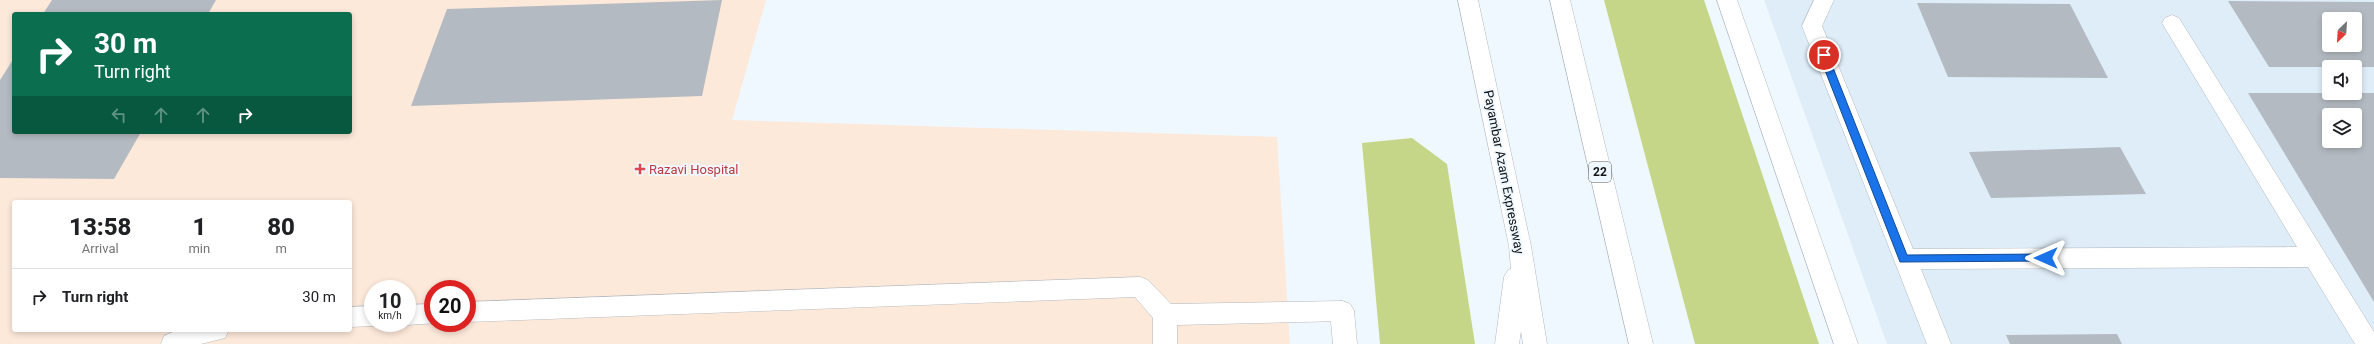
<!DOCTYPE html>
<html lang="en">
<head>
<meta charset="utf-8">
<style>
  :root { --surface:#fff; --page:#f2f2f2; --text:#202124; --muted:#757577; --line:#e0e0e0 }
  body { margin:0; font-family:Roboto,sans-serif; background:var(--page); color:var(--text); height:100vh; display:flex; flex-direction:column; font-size:15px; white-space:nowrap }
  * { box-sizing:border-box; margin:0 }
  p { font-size:13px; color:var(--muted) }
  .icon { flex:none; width:22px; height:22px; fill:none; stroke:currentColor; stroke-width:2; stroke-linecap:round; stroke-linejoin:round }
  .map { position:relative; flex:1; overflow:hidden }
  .sheet { position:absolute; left:12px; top:200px; width:340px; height:132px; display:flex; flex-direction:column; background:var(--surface); border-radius:4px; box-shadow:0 2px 6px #0003 }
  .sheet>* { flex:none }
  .banner { position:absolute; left:12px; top:12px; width:340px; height:122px; border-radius:4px; box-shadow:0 2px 6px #0003; background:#0b6e4f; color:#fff; overflow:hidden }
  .needle { width:26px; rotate:205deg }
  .fabs { position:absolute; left:2322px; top:12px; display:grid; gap:8px }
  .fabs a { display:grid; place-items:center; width:40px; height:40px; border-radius:4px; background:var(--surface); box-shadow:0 2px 6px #0003; font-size:20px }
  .speed { position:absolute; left:364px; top:280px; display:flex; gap:8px; font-size:20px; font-weight:700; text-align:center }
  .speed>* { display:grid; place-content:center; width:52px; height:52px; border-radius:50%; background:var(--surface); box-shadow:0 2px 6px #0003; line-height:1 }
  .speed small { font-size:10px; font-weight:400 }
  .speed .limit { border:6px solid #d22; background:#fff; color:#111 }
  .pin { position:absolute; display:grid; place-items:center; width:34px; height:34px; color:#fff; margin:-17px; border:2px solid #fff; border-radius:50%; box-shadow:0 1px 4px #0007 }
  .me { position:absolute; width:44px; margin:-22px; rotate:270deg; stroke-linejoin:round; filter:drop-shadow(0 0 3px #0008) }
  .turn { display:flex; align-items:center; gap:14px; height:84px; padding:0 16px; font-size:18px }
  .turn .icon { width:52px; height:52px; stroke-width:2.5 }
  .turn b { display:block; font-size:28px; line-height:34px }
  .lanes { display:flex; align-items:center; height:38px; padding:0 16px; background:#0003; justify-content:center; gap:20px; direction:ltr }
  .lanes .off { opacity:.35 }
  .eta { display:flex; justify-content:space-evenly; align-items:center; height:68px; text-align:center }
  .eta b { font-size:24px; font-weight:800; line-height:28px }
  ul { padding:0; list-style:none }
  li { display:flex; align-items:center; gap:12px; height:56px; padding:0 16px; border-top:1px solid var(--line) }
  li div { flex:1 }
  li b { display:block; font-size:15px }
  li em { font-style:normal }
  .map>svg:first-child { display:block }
</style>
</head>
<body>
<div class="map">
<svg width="2374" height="344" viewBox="0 0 2374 344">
  <rect width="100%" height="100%" fill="#f0f8ff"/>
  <!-- built -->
  <path fill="#dfedf8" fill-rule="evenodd" d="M 1764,0 L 2374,0 L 2374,344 L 1887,344 ZM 2329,19 L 2355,19 L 2355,45 L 2329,45 ZM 2329,67 L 2355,67 L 2355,93 L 2329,93 ZM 2329,115 L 2355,115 L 2355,141 L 2329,141 Z"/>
  <!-- medical -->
  <path fill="#fde9da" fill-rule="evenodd" d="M 0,0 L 766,0 L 732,120 L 1277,137 L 1290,344 L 0,344 ZM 14,14 L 350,14 L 350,132 L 14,132 ZM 14,202 L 350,202 L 350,330 L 14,330 ZM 373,289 L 407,289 L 407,323 L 373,323 ZM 433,289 L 467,289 L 467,323 L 433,323 Z"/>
  <!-- green -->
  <g fill="#c5d688">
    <path d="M 1604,0 L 1704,0 L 1819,344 L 1695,344 Z"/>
    <path d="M 1412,138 L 1447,164 L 1475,344 L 1380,344 L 1362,143 Z"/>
  </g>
  <!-- building -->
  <g fill="#b3bac1" fill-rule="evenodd">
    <path d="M 52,0 L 216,0 L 208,14 L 43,14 Z"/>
    <path d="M 722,0 L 702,96 L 411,106 L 447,9 Z"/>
    <path d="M 2228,1 L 2374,2 L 2374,67 L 2269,67 ZM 2329,19 L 2355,19 L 2355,45 L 2329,45 Z"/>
    <path d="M 1917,3 L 2070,4 L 2108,78 L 1948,77 Z"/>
    <path d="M 14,58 L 14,132 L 141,132 L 114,179 L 0,178 L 0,80 Z"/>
    <path d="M 2248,93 L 2374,93 L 2374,302 ZM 2329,115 L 2355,115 L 2355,141 L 2329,141 Z"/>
    <path d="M 2120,147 L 2146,194 L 1991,198 L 1969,152 Z"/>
    <path d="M 2117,334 L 2122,344 L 2010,344 L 2006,335 Z"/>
  </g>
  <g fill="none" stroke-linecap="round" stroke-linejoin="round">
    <!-- minor casing -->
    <g stroke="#b1b8bf" stroke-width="1">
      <g id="minor">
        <path d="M 1814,0 L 1834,0 L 1822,26 L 1913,249 L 2297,247 L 2162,23 L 2165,18 L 2172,15 L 2179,18 L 2374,332 L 2374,344 L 2355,344 L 2308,267 L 1921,269 L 1951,344 L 1927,344 L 1802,26 Z"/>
        <path d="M 1140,277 L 1148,280 L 1171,304 L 1342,301 L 1350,304 L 1354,311 L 1350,318 L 1342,321 L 1177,325 L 1177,344 L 1153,344 L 1153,318 L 1135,297 L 467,322 L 467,302 Z"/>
        <path d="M 433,304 L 433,323 L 437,323 L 407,325 L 400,323 L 407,323 L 407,305 Z"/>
        <path d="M 373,306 L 373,323 L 381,323 L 373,326 L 350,327 L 350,307 Z"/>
        <path d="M 177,330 L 229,330 L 225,338 L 201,344 L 161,344 L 164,336 Z"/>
      </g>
    </g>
    <!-- highway casing -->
    <g stroke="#b1b8bf" stroke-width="1">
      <g id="highway">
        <path d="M 1458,0 L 1478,0 L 1531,246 L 1547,344 L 1523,344 L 1521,331 L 1519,344 L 1495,344 L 1504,277 L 1508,270 L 1511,269 L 1509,246 Z"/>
        <path d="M 1550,0 L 1570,0 L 1653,344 L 1629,344 Z"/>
        <path d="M 1717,0 L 1737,0 L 1858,344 L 1834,344 Z"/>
        <path d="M 1342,301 L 1350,304 L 1354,311 L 1357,344 L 1333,344 L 1330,311 L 1334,304 Z"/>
      </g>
    </g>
    <!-- minor -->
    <use href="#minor" fill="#fff" fill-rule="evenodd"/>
    <!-- highway -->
    <use href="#highway" fill="#fff" fill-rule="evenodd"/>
  </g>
  <!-- route -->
  <path fill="#1a73e8" stroke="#114b97" d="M 1824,52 L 1828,55 L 1907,255 L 2046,254 L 2051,258 L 2050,261 L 1900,262 L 1819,55 Z"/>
  <!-- markers -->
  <path fill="#e0444e" stroke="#f0f8ff" stroke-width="1.5" d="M638 163h4v4h4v4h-4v4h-4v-4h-4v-4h4z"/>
  <g text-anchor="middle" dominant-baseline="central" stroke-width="4" stroke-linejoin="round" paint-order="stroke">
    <!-- shield labels -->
    <rect fill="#f0f8ff" stroke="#55595d" stroke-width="1" x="1589" y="162" width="22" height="20" rx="3"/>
    <g font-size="12" font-weight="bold" fill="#121517">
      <text x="1600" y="172">22</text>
    </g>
    <!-- health labels -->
    <g font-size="13" fill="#be3a42" stroke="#f0f8ff" text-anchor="start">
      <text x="649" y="169">Razavi Hospital</text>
    </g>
    <!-- street labels -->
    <g font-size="13" fill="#121517" stroke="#f0f8ff">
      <text transform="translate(1504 172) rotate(79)">Payambar Azam Expressway</text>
    </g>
  </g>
</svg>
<div class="fabs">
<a><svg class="needle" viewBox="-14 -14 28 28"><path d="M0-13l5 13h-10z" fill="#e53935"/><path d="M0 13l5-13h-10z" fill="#757577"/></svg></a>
<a><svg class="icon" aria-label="sound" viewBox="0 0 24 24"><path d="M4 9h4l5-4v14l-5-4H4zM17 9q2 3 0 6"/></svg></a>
<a><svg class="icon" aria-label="layers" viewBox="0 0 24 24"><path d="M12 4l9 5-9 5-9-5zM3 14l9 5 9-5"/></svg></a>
</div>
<div class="speed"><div>10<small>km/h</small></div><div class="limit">20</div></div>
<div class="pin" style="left:1824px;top:55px;background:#d93025"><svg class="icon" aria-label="arrive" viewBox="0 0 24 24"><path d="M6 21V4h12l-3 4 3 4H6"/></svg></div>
<svg class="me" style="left:2046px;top:258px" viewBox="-20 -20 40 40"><path d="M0-17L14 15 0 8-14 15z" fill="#1a73e8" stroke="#fff" stroke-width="4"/></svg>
<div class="banner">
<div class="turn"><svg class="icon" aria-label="right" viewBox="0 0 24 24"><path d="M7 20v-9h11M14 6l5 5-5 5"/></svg><div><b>30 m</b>Turn right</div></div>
<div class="lanes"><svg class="icon off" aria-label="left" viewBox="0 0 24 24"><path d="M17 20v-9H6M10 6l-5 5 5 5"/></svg><svg class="icon off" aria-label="ahead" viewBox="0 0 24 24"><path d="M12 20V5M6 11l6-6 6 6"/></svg><svg class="icon off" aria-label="ahead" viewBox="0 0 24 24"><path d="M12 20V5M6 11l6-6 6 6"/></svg><svg class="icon" aria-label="right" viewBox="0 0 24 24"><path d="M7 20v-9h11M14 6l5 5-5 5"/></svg></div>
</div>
<section class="sheet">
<div class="eta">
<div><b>13:58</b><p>Arrival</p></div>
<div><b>1</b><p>min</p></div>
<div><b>80</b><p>m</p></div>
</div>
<ul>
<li><svg class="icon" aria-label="right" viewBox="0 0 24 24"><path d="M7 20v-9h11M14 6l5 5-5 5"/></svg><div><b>Turn right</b></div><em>30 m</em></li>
</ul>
</section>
</div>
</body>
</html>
